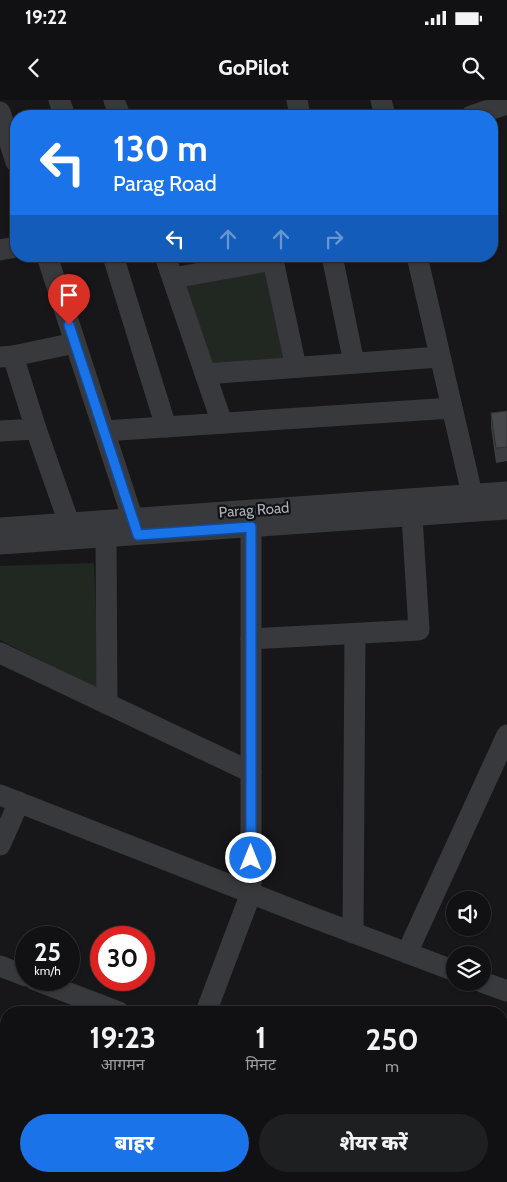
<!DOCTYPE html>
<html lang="hi">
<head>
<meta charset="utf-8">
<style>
  :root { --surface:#111113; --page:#1e1f21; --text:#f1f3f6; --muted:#9c9da0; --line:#303133; --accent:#1a73e8 }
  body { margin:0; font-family:Cabin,"Noto Sans Devanagari",sans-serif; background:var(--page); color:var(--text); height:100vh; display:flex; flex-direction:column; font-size:19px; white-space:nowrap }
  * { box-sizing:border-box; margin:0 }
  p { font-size:16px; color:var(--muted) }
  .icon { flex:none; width:28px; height:28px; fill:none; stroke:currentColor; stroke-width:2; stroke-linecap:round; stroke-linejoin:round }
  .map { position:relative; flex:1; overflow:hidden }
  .panel { position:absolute; left:0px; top:906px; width:508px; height:176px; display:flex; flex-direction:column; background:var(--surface); border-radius:20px 20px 0 0; box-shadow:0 1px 4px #0004,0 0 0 1px var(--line) }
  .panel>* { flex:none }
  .guide { position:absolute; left:10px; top:10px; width:488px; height:152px; border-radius:20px; box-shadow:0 1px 4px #0004,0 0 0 1px var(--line); background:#1a73e8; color:#fff; overflow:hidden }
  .buttons { position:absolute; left:446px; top:791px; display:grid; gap:10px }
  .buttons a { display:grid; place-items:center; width:45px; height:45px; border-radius:50%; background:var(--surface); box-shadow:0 1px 4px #0004,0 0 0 1px var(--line); font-size:25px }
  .speed { position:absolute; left:15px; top:826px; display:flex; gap:10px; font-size:25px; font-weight:700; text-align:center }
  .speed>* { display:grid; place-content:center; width:65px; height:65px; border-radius:50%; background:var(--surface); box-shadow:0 1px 4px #0004,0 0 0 1px var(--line); line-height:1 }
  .speed small { font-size:12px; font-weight:400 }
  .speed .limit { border:8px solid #d22; background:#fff; color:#111 }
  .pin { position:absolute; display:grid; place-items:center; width:42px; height:42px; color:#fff; margin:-51px -21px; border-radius:50% 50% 50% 0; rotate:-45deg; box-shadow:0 0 5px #0007 }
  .pin .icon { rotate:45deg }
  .me { position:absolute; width:55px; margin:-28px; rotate:0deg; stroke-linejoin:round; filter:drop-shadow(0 0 4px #0008) }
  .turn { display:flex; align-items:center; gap:18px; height:105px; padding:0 20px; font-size:22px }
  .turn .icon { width:65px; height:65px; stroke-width:2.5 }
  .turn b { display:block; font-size:35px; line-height:42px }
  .lanes { display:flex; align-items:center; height:48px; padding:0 20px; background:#0003; justify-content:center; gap:25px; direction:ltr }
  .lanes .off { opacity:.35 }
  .eta { display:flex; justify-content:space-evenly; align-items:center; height:85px; text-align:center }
  .eta b { font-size:30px; font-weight:800; line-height:35px }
  .primary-button { display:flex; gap:10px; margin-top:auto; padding:10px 20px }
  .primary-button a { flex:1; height:58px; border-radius:30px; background:var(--accent); color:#fff; font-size:20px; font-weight:800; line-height:58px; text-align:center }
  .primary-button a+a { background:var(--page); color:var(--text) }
  .status { display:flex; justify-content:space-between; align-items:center; height:35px; padding:0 25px; background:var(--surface); direction:ltr }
  .status svg { height:14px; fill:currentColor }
  header { display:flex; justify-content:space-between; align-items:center; height:65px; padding:0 20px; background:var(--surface); font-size:22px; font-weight:800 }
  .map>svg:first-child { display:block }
</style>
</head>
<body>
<div class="status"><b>19:22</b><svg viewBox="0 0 49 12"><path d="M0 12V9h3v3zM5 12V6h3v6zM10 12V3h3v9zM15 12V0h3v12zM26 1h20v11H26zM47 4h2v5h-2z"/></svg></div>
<header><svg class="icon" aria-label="back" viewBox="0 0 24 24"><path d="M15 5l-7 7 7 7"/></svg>GoPilot<svg class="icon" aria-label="search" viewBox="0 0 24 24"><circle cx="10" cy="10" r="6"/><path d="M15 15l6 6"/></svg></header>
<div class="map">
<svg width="507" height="1082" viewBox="0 0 507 1082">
  <rect width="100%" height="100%" fill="#171719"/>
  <!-- green -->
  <g fill="#212822">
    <path d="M 267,168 L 287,260 L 210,267 L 183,183 Z"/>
    <path d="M 94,463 L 99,590 L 0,540 L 0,466 Z"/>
    <path d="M 28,1076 L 81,1076 L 96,1082 L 26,1082 Z"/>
  </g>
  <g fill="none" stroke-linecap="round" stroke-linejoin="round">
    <!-- minor -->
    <g stroke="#38393d" stroke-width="21">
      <path d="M 59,0 L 65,16"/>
      <path d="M 114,0 L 120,16"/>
      <path d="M 297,0 L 300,16"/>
      <path d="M 381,0 L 385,16"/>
      <path d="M 0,12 L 16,62"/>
      <path d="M 471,16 L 507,4"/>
      <path d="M 0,150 L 16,147"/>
      <path d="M 47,156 L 137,432"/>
      <path d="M 113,156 L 166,327"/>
      <path d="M 165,156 L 222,323"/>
      <path d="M 272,156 L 296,267"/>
      <path d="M 332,156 L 354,263"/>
      <path d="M 417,156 L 475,407"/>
      <path d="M 173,178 L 273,160"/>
      <path d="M 13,256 L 36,329 L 69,423"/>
      <path d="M 0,257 L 13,256 L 75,243"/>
      <path d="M 205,274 L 440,257"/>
      <path d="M 0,331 L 36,329"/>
      <path d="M 104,331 L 452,308"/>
      <path d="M 0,428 L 507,392"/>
      <path d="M 106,437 L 107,604"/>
      <path d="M 0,444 L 507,409"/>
      <path d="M 251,539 L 419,530 L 412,416"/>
      <path d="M 0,553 L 251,672"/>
      <path d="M 0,695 L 309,816 L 455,871"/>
      <path d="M 0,745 L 19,702"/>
      <path d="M 353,833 L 355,534"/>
      <path d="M 407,853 L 507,635"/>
      <path d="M 0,866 L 26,876"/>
      <path d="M 35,880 L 119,912"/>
      <path d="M 482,882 L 507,891"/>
      <path d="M 206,912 L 251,793 L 251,427"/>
      <path d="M 501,980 L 507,966"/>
      <path d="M 0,1032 L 6,1034"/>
      <path d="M 501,1056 L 507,1058"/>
      <path d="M 114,1076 L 129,1082"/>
      <path d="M 14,1082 L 16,1076"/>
      <path d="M 305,1082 L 307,1076"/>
      <path d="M 457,1082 L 459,1076"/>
    </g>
  </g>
  <!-- wall -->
  <path fill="#3c3d40" d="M 507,311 L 507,361 L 496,363 L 491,327 L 491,313 Z"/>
  <!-- building -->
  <path fill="#46474b" stroke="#313234" d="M 507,311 L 507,347 L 496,348 L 491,313 Z"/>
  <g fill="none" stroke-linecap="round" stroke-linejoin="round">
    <!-- route casing -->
    <g stroke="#114b97" stroke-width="12">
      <path id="route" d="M 69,225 L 138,435 L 251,427 L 251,758"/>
    </g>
    <!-- route -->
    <use href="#route" stroke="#1a73e8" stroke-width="9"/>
  </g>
  <g text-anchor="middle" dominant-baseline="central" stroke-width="4.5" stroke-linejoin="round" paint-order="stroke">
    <!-- street labels -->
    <g font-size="15" fill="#aaafb7" stroke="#121214">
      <text transform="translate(254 410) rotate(-4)">Parag Road</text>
    </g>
  </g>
</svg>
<div class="buttons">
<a><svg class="icon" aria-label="sound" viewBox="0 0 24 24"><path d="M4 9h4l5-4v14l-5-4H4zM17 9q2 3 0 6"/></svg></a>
<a><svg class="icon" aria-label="layers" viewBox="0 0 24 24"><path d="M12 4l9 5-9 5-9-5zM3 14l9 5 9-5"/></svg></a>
</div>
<div class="speed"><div>25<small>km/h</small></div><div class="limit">30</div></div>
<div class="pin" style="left:69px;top:225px;background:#d93025"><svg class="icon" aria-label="arrive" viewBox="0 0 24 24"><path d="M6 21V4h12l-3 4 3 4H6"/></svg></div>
<svg class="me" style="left:251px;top:758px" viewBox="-20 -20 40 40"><circle r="17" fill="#1a73e8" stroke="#fff" stroke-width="3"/><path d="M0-11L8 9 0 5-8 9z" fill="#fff"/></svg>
<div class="guide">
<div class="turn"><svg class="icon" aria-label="left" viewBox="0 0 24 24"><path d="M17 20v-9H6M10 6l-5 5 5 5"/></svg><div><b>130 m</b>Parag Road</div></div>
<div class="lanes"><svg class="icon" aria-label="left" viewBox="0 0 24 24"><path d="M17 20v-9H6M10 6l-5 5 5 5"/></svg><svg class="icon off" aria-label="ahead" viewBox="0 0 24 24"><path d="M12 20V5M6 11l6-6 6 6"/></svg><svg class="icon off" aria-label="ahead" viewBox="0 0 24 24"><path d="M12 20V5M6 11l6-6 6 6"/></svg><svg class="icon off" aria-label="right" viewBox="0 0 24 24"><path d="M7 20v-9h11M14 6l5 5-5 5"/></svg></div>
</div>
<section class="panel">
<div class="eta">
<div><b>19:23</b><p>आगमन</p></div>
<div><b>1</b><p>मिनट</p></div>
<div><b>250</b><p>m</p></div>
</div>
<div class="primary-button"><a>बाहर</a><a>शेयर करें</a></div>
</section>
</div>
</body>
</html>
